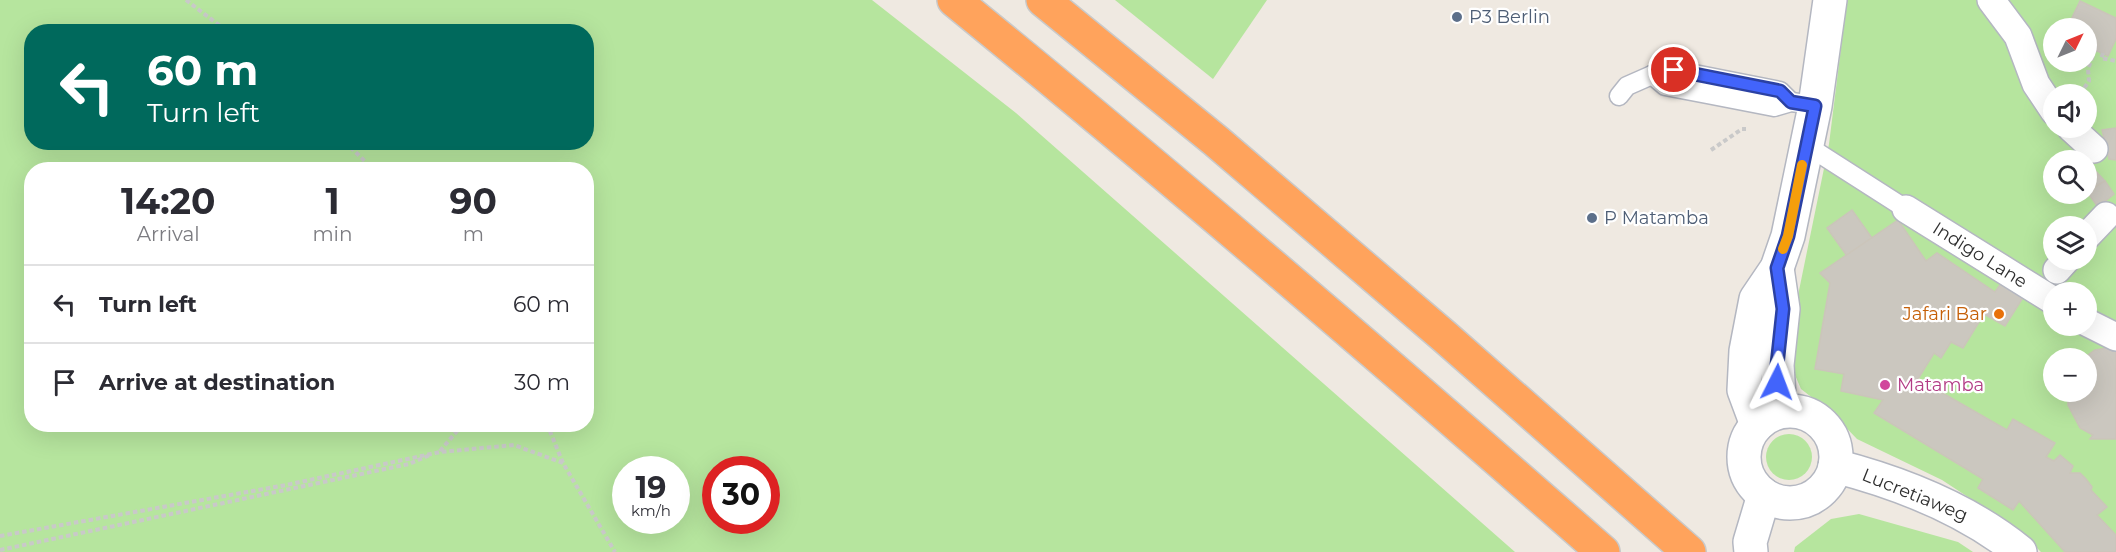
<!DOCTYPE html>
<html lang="en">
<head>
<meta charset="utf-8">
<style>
  :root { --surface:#fff; --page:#f2f2f3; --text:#2b2b33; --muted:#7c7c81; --line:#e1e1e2 }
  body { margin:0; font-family:Montserrat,sans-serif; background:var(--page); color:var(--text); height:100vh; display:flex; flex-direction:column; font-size:22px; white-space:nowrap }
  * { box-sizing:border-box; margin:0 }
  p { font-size:20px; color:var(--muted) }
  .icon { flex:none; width:33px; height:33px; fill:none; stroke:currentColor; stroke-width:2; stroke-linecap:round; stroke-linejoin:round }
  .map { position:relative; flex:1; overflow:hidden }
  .panel { position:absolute; left:24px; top:162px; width:570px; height:270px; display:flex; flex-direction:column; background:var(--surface); border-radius:24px; box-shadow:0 6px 24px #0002 }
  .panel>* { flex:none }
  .top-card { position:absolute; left:24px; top:24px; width:570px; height:126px; border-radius:24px; box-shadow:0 6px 24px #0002; background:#00695c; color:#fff; overflow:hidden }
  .needle { width:39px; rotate:47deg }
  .controls { position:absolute; left:2043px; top:18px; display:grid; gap:12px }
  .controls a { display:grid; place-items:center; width:54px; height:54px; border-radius:50%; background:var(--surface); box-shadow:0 6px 24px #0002; font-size:30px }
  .speed { position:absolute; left:612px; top:456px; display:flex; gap:12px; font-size:30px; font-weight:700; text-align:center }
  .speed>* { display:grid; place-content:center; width:78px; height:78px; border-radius:50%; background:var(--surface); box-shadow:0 6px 24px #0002; line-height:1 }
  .speed small { font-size:15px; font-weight:400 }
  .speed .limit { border:9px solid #d22; background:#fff; color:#111 }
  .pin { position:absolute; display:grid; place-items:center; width:51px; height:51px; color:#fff; margin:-26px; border:3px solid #fff; border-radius:50%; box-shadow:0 2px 6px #0007 }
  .me { position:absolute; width:66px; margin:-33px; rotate:3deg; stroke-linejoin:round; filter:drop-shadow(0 0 4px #0008) }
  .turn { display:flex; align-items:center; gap:21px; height:126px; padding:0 24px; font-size:27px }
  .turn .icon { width:78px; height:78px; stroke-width:2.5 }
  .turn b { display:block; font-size:42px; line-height:51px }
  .eta { display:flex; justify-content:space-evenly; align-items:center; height:102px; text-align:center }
  .eta b { font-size:36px; font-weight:700; line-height:42px }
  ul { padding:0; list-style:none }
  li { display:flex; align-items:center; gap:18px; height:78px; padding:0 24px; border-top:2px solid var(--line) }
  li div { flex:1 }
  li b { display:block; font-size:22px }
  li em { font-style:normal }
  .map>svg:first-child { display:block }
</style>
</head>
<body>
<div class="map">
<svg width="2116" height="552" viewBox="0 0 2116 552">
  <rect width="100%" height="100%" fill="#efe9e1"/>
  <!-- green -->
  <g fill="#b6e59e" fill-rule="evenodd">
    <path d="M 0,0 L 872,0 L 1016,113 L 1515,552 L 0,552 ZM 32,32 L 586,32 L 586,142 L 32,142 ZM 32,170 L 586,170 L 586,424 L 32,424 ZM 626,470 L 676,470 L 676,520 L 626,520 ZM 716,470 L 766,470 L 766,520 L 716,520 Z"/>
    <path d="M 1115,0 L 1267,0 L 1213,79 Z"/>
    <path d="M 1847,0 L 2116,0 L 2116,552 L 2041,552 L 2020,531 L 1942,480 L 1857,439 L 1832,413 L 1801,389 L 1786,354 L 1829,144 ZM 2054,28 L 2086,28 L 2086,62 L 2054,62 ZM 2054,94 L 2086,94 L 2086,128 L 2054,128 ZM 2054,160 L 2086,160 L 2086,194 L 2054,194 ZM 2054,226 L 2086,226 L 2086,260 L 2054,260 ZM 2054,292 L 2086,292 L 2086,326 L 2054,326 ZM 2054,358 L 2086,358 L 2086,392 L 2054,392 Z"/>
    <circle cx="1789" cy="457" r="23"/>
    <path d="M 1859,514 L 1958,542 L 1973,552 L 1794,552 L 1795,547 L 1831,519 Z"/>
  </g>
  <!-- building -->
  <g fill="#cbc7bf" stroke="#cbc5ba" stroke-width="1.5">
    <path d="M 2080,1 L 2116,18 L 2116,39 L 2108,56 L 2086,46 L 2086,28 L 2067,28 Z"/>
    <path d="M 2116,128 L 2116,160 L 2109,159 L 2102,130 Z"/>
    <path d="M 2089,164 L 2105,181 L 2087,192 L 2086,166 Z"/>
    <path d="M 2105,181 L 2114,194 L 2098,207 L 2087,192 Z"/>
    <path d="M 1852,210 L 1872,238 L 1847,256 L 1827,228 Z"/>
    <path d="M 1898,220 L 1926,261 L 1937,253 L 1995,292 L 2002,282 L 2024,296 L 2005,326 L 1984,314 L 1963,348 L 1951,342 L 1941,358 L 1934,353 L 1918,379 L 2007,430 L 2013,419 L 2055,443 L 2046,457 L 2054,461 L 2060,455 L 2073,466 L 2070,473 L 2080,473 L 2086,479 L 2092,487 L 2091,490 L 2107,507 L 2097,515 L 2116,535 L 2116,552 L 2065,552 L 2019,501 L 2013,510 L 1978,488 L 1983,479 L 1874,413 L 1883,400 L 1841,391 L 1844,374 L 1815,369 L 1830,283 L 1820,273 Z"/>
    <path d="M 2113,347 L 2116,348 L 2116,439 L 2090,439 L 2093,435 L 2080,428 L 2068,405 L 2068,392 L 2086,392 L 2086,358 L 2084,358 L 2095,350 Z"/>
  </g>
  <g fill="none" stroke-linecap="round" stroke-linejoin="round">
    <!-- service casing -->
    <g stroke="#b4b7c1" stroke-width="21">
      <g id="service">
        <path d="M 1652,75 L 1665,86 L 1707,94 L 1774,107 L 1791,102 L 1799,103"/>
        <path d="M 1619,96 L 1627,86 L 1652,75 L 1674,70 L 1780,91 L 1791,102"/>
        <path d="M 1806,145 L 1906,209"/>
      </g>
    </g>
    <!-- pedestrian casing -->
    <g stroke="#b4b7c1" stroke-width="30">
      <g id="pedestrian">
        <path d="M 1991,0 L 2018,36 L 2036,84 L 2054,111"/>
        <path d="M 2071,128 L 2094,149"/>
        <path d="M 1906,209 L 2054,301"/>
        <path d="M 2086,237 L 2106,216"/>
        <path d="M 2057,270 L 2066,260"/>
        <path d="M 2086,322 L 2116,337"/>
      </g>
    </g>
    <!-- minor casing -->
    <g stroke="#b4b7c1" stroke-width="36">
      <g id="minor">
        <path d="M 1777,268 L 1783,309 L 1777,365 L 1780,411"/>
        <circle cx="1790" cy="457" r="46"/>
        <path d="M 1757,425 L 1744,390 L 1746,351 L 1756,299 L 1777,268 L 1788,236 L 1815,106 L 1830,0"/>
        <path d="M 1835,466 C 1901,483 1967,509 2020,552"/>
        <path d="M 1751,552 L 1750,542 L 1764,495"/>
      </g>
    </g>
    <!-- motorway casing -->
    <g stroke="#c9c9c9" stroke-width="36">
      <g id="motorway">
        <path d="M 954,0 C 1174,179 1389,364 1603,552"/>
        <path d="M 1043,0 L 1216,141 L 1445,337 L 1689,552"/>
      </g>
    </g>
    <!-- path -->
    <g stroke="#c9c9c9" stroke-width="4" stroke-dasharray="4.5 3" stroke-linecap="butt">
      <path d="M 186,0 L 228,32"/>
      <path d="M 2103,53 L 2101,58 L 2116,61"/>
      <path d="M 2080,94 L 2089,81 L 2088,69 L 2095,50"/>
      <path d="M 345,142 L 374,170"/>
      <path d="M 1711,150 L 1742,129 L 1746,129"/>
      <path d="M 547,424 L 563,463 L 615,552"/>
      <path d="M 440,451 L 463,424"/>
      <path d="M 0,536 L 286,485 L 440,452 L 514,445 L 563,463"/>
      <path d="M 0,550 L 409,464 L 430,455"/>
    </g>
    <!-- service -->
    <use href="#service" stroke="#fff" stroke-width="18"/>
    <!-- pedestrian -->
    <use href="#pedestrian" stroke="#fff" stroke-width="27"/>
    <!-- minor -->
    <use href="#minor" stroke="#fff" stroke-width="33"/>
    <!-- motorway -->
    <use href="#motorway" stroke="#ffa35c" stroke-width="33"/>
  </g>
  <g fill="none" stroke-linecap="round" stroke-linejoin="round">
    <!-- route casing -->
    <g stroke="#2b41a3" stroke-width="15">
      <path id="route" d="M 1674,70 L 1780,91 L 1791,102 L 1815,106 L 1788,236 L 1777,268 L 1783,309 L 1777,365 L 1777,382"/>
    </g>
    <!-- route -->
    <use href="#route" stroke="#4264fb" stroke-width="10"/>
    <!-- slow -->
    <path stroke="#f59e0b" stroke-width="10" d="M 1783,249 L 1788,236 L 1802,165"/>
  </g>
  <!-- markers -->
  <g fill="#5c6f8a" stroke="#fff" stroke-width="2">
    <circle cx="1457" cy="17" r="6"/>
    <circle cx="1592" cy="218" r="6"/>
  </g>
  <circle fill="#e8710a" stroke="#fff" stroke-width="2" cx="1999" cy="314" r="6"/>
  <circle fill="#d1479c" stroke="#fff" stroke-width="2" cx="1885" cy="385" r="6"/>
  <g text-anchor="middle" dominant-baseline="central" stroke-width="4.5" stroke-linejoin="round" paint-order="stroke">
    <!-- service labels -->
    <g font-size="18" fill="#4e5e75" stroke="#fff" text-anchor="start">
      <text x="1469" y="17">P3 Berlin</text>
      <text x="1604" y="218">P Matamba</text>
    </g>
    <!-- street labels -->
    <g font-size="18" fill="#2e2e2e" stroke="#fff">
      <text transform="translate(1980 255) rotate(32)">Indigo Lane</text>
      <text transform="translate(1915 495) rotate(22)">Lucretiaweg</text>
    </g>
    <!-- food labels -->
    <g font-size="18" fill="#c56008" stroke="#fff" text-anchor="end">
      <text x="1987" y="314">Jafari Bar</text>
    </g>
    <!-- hotel labels -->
    <g font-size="18" fill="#b23c85" stroke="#fff" text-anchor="start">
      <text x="1897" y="385">Matamba</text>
    </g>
  </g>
</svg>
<div class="controls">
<a><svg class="needle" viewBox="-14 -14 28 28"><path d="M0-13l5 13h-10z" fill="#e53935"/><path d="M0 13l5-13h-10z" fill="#7c7c81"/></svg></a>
<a><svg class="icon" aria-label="sound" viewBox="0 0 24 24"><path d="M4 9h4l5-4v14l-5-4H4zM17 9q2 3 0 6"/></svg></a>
<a><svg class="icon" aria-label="search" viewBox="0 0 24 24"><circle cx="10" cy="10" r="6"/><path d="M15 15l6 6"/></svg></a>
<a><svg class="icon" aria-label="layers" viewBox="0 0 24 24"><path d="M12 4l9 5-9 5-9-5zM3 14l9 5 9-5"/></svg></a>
<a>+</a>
<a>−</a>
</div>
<div class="speed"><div>19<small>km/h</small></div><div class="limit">30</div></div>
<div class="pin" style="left:1674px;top:70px;background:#d93025"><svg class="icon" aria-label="arrive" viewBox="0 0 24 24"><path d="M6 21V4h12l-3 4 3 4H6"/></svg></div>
<svg class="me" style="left:1777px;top:382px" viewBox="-20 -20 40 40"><path d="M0-17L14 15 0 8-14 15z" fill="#4264fb" stroke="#fff" stroke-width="4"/></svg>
<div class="top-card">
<div class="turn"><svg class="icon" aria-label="left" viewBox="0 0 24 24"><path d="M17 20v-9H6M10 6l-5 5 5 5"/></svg><div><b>60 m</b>Turn left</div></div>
</div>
<section class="panel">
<div class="eta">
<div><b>14:20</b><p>Arrival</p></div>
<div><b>1</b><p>min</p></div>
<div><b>90</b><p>m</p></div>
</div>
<ul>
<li><svg class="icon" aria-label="left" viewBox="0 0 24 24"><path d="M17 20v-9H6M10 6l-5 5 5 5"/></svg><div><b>Turn left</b></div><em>60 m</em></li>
<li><svg class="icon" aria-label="arrive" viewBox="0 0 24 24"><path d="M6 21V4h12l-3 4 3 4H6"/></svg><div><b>Arrive at destination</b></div><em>30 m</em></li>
</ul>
</section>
</div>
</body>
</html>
